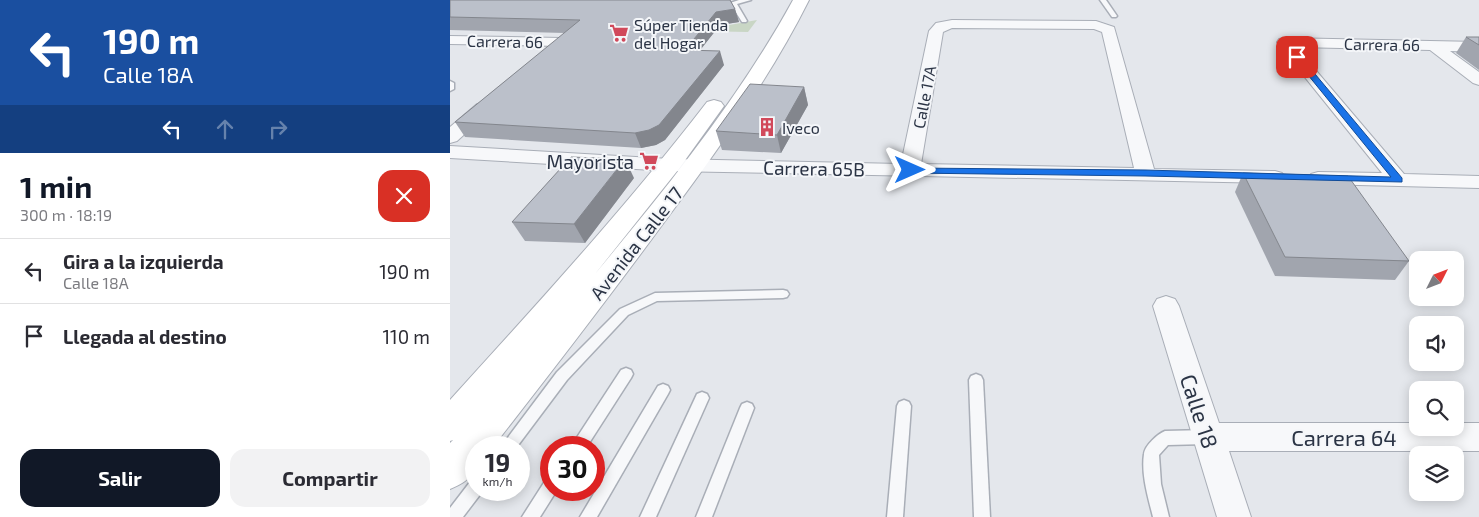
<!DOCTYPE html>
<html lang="es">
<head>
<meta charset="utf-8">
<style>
  :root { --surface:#fff; --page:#f2f2f3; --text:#2b2b33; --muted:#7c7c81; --line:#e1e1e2; --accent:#111827 }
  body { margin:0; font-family:"Exo 2",sans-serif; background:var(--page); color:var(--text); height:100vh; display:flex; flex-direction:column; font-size:19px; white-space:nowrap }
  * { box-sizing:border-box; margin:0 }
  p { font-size:16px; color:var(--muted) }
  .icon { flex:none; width:28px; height:28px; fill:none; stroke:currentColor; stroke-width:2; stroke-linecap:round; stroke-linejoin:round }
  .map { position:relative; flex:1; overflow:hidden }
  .panel { display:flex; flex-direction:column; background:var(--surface); width:450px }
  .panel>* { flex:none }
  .hud { background:#1a4fa0; color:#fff; overflow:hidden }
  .needle { width:32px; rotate:48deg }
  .fabs { position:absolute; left:959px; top:251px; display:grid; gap:10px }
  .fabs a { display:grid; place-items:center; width:55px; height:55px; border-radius:10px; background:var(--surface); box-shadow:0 2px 12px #0003; font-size:25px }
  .speed { position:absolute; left:15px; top:436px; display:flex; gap:10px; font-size:25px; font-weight:700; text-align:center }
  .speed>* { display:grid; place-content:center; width:65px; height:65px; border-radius:50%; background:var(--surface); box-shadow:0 2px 12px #0003; line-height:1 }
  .speed small { font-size:12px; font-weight:400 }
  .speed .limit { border:8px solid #d22; background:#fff; color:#111 }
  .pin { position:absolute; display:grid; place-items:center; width:42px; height:42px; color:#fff; margin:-21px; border-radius:10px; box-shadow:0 2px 8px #0006 }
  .me { position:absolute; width:55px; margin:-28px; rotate:90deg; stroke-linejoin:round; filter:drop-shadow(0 0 4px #0008) }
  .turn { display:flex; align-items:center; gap:18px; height:105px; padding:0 20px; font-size:22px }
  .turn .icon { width:65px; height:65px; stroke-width:2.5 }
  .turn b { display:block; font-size:35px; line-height:42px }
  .lanes { display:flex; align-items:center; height:48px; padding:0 20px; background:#0003; justify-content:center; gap:25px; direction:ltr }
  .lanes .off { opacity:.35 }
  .round { display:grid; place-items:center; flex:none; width:52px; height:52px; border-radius:15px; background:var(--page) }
  .summary { display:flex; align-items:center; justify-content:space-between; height:85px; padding:0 20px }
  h1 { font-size:30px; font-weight:700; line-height:38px; color:var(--accent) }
  .button { display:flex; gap:10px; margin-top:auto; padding:10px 20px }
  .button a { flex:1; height:58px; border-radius:15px; background:var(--accent); color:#fff; font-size:20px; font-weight:700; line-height:58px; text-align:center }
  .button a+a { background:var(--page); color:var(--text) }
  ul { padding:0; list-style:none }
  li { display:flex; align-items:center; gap:15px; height:65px; padding:0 20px; border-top:1px solid var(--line) }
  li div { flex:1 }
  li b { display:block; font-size:19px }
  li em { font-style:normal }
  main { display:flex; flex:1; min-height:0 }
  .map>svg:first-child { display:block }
</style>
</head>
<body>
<main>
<section class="panel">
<div class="hud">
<div class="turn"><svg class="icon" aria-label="left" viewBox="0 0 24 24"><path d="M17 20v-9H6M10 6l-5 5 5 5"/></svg><div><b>190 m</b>Calle 18A</div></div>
<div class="lanes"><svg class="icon" aria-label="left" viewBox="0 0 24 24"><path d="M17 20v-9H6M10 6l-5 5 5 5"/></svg><svg class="icon off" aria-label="ahead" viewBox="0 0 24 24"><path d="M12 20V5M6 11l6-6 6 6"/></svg><svg class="icon off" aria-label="right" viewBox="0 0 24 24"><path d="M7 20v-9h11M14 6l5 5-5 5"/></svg></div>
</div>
<div class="summary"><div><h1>1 min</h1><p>300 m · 18:19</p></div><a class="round" style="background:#d93025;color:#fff"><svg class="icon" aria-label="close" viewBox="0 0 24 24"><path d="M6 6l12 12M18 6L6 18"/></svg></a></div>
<ul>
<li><svg class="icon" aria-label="left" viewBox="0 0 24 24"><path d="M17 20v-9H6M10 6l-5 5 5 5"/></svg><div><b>Gira a la izquierda</b><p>Calle 18A</p></div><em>190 m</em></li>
<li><svg class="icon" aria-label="arrive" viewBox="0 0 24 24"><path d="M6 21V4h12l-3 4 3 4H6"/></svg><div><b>Llegada al destino</b></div><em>110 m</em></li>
</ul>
<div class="button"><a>Salir</a><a>Compartir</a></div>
</section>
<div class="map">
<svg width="1029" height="517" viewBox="0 0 1029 517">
  <rect width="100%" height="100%" fill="#e4e7ec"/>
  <!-- green -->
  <path fill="#c9d6c5" d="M 307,20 L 298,32 L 246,31 Z"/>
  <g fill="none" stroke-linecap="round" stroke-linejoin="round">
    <!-- lane casing -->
    <g stroke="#a9aeb7" stroke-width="3">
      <g id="lane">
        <path d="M 289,0 L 301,0 L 287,4 L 297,21 L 296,22 L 292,22 L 280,3 Z"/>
        <path d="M 650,0 L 656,0 L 667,16 L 666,17 L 662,17 Z"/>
        <path d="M 0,81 L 4,83 L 4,89 L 0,91 Z"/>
        <path d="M 333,290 L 337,291 L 339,294 L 337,297 L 333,298 L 207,301 L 178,315 L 117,380 L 66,448 L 50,448 L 107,372 L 170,309 L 205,293 Z"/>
        <path d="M 176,368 L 181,370 L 183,374 L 181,378 L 136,448 L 120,448 L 171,370 Z"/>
        <path d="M 526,374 L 531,376 L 533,380 L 540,517 L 524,517 L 519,380 L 521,376 Z"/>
        <path d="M 213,384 L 218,386 L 220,390 L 218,394 L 147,517 L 130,517 L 208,386 Z"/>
        <path d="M 252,392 L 257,394 L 259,398 L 206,517 L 190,517 L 247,394 Z"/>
        <path d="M 454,400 L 459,402 L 461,406 L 453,517 L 437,517 L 447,406 L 449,402 Z"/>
        <path d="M 297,402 L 302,404 L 304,408 L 262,517 L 246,517 L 290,408 L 292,404 Z"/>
        <path d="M 757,430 L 762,432 L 764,437 L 762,442 L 757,444 L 718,445 L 709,455 L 711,484 L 719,517 L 703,517 C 698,497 691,474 694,454 C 695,445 708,434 715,431 Z"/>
        <path d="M 101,478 L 101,490 L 107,490 L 90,517 L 72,517 L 95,481 Z"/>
        <path d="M 26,479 L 26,490 L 33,490 L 32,492 L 13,517 L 0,517 L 0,508 L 20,482 Z"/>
      </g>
    </g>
    <!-- street casing -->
    <g stroke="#a9aeb7" stroke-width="2">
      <g id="street">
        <path d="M 502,20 L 646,21 L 664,27 L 704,169 L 825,171 L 832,173 L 835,177 L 832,181 L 825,183 L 220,171 L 0,158 L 0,146 L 220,159 L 451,164 L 479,31 L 486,23 ZM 502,28 L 644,29 L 652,32 L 684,168 L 471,164 L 493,32 Z"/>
        <path d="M 0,36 L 111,38 L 116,39 L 118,42 L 116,45 L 111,46 L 0,44 Z"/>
        <path d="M 834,38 L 1029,42 L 1029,52 L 1000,51 L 1029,72 L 1029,85 L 1023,83 L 980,50 L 846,47 L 954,174 L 1029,176 L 1029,188 L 868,184 L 861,182 L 858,178 L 861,174 L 868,172 L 932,173 L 829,45 L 827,42 L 829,39 Z"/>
        <path d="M 33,103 L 39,104 L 42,108 L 39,112 L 7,141 L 0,143 L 0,127 L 27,104 Z"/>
        <path d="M 716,296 L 725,299 L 729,306 L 769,423 L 968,423 L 968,428 L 1005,428 L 1005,423 L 1029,423 L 1029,451 L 779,451 L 801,517 L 767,517 L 703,306 L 707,299 Z"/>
      </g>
    </g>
    <!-- secondary casing -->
    <g stroke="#a9aeb7" stroke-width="2">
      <path id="secondary" d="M 343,0 L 359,0 C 321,76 272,144 221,213 C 163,292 103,370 42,448 L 26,448 C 26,471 23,480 0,489 L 0,443 L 3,440 L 0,441 L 0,400 C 88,303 177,206 257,102 L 264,100 L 271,102 L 274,106 L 228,170 L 145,274 C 217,187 289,99 343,0 Z"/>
    </g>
    <!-- lane -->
    <use href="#lane" fill="#f7f8fa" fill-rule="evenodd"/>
    <!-- street -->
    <use href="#street" fill="#f7f8fa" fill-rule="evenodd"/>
    <!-- secondary -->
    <use href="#secondary" fill="#fff" fill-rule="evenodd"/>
  </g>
  <!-- wall -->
  <g fill="#a1a5ae">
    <path d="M 0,0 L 281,0 L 280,0 L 285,9 L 289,22 L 270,25 L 250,50 L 274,65 L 215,140 L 206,145 L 191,148 L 15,137 L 5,122 L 115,33 L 0,30 Z"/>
    <path d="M 1016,37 L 1029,37 L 1029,70 L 1006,53 Z"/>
    <path d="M 354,87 L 358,105 L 331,153 L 272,150 L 266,131 Z"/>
    <path d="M 793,173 L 959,261 L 945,280 L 825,276 L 785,192 Z"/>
    <path d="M 184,178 L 135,243 L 75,241 L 62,222 Z"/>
  </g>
  <!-- shaded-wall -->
  <g fill="#83868d">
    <path d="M 285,9 L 289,22 L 270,25 L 240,63 L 235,50 L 266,12 Z"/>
    <path d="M 270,51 L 274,65 L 215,140 L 206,145 L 191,148 L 185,133 Z"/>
    <path d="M 354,87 L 358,105 L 331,153 L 327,135 Z"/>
    <path d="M 175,159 L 184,178 L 135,243 L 124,224 Z"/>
  </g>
  <!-- building -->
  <g fill="#bbc0ca" stroke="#83868d">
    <path d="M 0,0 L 280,0 L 285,9 L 266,12 L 235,50 L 270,51 L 209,125 L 199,130 L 185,133 L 5,122 L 130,20 L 0,17 Z"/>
    <path d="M 1016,37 L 1029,37 L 1029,45 Z"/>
    <path d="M 300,84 L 354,87 L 327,135 L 266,131 Z"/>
    <path d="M 121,157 L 175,159 L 124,224 L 62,222 Z"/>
    <path d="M 793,173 L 898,176 L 959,261 L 835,257 Z"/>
  </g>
  <!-- route -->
  <path fill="#1a73e8" stroke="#114b97" d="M 845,56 L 850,56 L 952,178 L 952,182 L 695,176 L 460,173 L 455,170 L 460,168 L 695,170 L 941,177 L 845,59 Z"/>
  <!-- icons -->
  <defs>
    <g id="supermarket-bare" transform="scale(1.5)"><path d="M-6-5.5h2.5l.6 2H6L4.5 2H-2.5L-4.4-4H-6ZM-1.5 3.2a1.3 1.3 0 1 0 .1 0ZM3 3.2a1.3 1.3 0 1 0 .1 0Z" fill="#d1495b" stroke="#f4f6f9" stroke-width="2.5" paint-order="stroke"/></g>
    <g id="building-bare" transform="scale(1.5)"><path d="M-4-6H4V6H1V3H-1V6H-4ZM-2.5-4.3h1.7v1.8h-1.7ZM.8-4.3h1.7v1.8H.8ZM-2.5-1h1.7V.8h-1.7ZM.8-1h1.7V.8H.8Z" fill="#d1495b" stroke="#f4f6f9" stroke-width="2.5" paint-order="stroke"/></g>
  </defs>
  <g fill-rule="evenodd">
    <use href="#supermarket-bare" x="169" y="33"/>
    <use href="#building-bare" x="317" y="127"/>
    <use href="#supermarket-bare" x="199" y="161"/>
  </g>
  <g text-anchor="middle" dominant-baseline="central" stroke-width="4" stroke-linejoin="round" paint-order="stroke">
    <!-- far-poi labels -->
    <g font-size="16" fill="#2b3445" stroke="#f4f6f9" text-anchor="start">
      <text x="184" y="24">Súper Tienda<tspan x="184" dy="18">del Hogar</tspan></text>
      <text x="332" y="127">Iveco</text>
    </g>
    <!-- far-street labels -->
    <g font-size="16" fill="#2b3445" stroke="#f4f6f9">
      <text transform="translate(55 41) rotate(1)">Carrera 66</text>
      <text transform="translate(932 44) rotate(1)">Carrera 66</text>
      <text transform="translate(474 97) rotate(-79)">Calle 17A</text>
    </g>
    <!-- poi labels -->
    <g font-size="19" fill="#2b3445" stroke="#f4f6f9" text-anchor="end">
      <text x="184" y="161">Mayorista</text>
    </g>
    <!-- street labels -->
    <g font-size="19" fill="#2b3445" stroke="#f4f6f9">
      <text transform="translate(364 168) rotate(1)">Carrera 65B</text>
      <text transform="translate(186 243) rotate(-52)">Avenida Calle 17</text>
    </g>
    <!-- near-street labels -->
    <g font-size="22" fill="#2b3445" stroke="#f4f6f9">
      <text transform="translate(750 411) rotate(72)">Calle 18</text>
      <text x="894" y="437">Carrera 64</text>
    </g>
  </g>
</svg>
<div class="fabs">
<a><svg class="needle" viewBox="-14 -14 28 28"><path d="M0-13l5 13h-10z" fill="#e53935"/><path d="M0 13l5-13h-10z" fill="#7c7c81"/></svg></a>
<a><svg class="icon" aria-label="sound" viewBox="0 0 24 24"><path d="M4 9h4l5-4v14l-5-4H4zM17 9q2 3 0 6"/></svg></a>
<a><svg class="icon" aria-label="search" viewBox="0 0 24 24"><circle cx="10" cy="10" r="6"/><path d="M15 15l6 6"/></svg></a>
<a><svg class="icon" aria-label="layers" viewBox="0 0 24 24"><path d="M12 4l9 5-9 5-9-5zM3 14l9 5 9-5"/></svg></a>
</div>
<div class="speed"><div>19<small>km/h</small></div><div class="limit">30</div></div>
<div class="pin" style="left:847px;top:57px;background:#d93025"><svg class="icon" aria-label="arrive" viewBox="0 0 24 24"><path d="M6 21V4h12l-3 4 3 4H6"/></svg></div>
<svg class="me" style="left:460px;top:170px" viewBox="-20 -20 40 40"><path d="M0-17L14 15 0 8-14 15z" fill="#1a73e8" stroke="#fff" stroke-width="4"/></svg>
</div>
</main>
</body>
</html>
